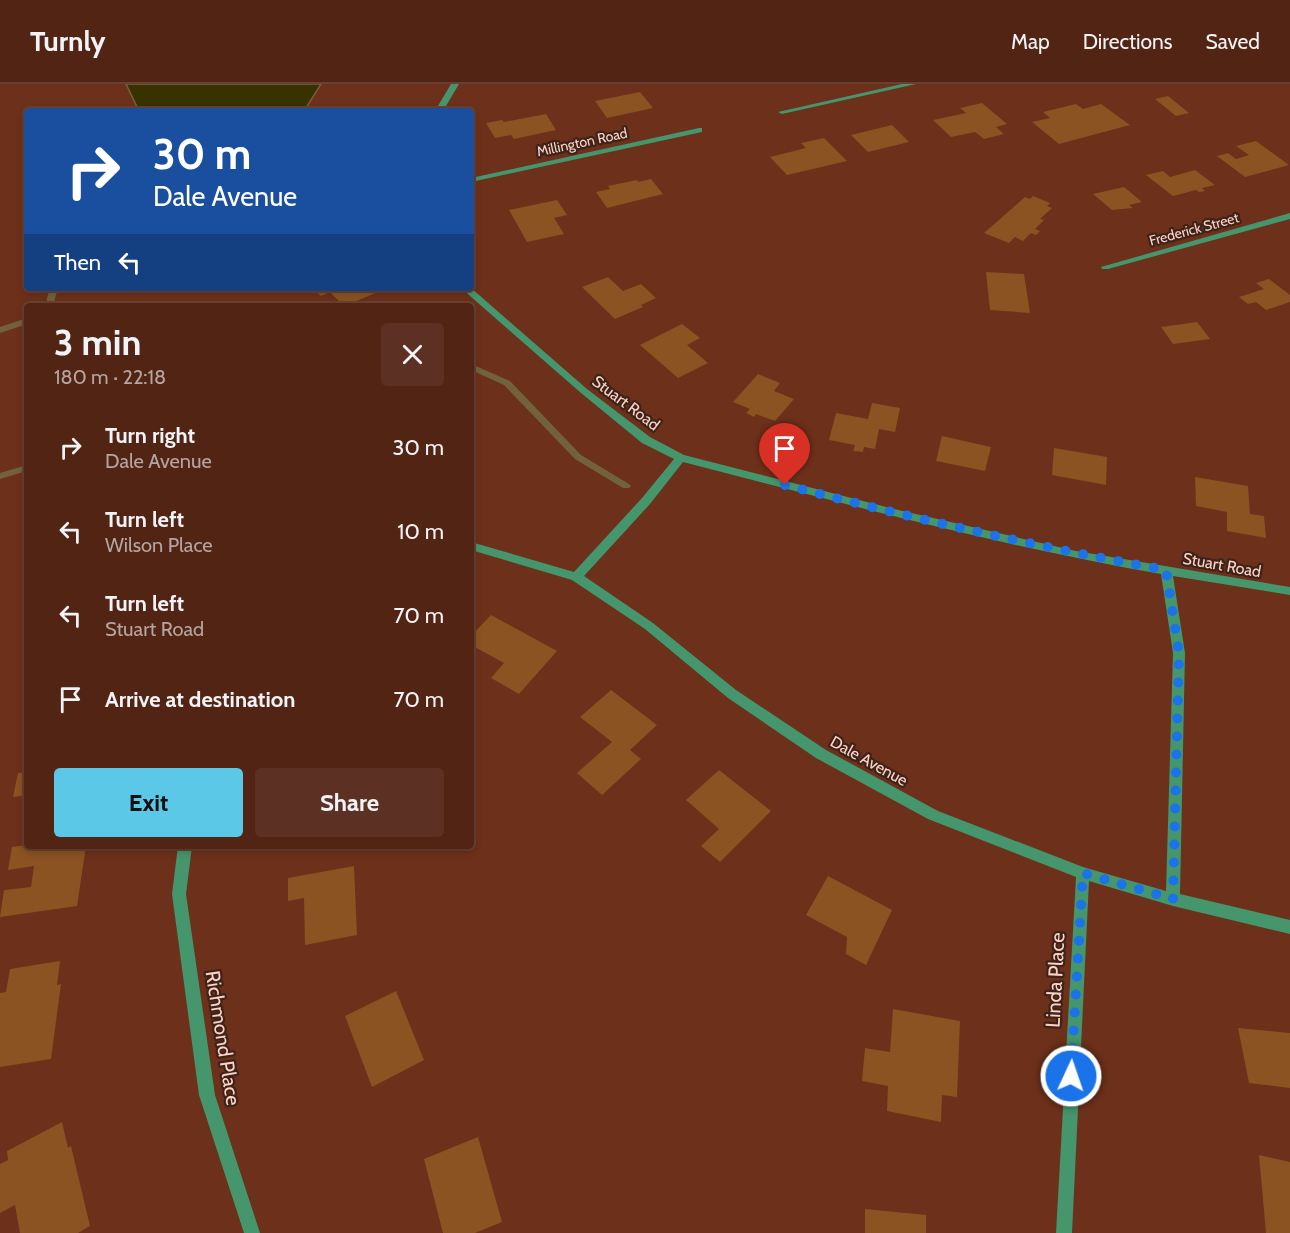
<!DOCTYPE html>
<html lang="en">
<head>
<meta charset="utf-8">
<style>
  :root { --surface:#522414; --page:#5c3022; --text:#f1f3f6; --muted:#b5a4a0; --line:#684134; --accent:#5bc8e7 }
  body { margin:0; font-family:Cabin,sans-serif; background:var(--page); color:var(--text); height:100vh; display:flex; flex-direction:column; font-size:22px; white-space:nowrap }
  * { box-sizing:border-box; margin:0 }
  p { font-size:20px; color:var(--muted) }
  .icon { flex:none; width:33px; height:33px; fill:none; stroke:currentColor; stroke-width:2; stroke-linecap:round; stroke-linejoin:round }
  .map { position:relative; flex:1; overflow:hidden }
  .details { position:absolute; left:24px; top:219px; width:450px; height:546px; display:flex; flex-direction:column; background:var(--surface); border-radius:6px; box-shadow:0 3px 9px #0003,0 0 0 2px var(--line) }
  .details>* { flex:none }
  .guide { position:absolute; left:24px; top:24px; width:450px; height:183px; border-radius:6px; box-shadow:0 3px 9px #0003,0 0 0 2px var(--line); background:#1a4fa0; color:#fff; overflow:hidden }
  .pin { position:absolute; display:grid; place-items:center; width:51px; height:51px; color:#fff; margin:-62px -26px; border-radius:50% 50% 50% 0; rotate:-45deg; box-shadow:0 0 6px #0007 }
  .pin .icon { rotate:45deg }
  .me { position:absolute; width:66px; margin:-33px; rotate:3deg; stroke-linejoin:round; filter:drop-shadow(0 0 4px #0008) }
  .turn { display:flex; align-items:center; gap:21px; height:126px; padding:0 30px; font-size:27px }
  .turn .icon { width:78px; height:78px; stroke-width:2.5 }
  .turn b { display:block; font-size:42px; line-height:51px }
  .then { display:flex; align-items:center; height:57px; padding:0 30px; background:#0003; gap:12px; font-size:22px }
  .round { display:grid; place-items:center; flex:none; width:63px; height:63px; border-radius:6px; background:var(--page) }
  .summary { display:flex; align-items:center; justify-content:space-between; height:102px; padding:0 30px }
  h1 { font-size:36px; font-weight:800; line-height:45px }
  .primary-button { display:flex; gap:12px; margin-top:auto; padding:12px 30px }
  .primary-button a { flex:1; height:69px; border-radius:6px; background:var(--accent); color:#111; font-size:24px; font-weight:800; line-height:69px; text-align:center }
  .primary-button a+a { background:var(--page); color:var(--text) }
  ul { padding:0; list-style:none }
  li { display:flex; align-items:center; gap:18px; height:84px; padding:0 30px }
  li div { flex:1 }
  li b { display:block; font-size:22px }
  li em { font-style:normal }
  header { display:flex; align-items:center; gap:36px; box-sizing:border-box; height:84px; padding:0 30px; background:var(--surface); border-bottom:2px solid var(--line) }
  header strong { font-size:28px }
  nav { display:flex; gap:33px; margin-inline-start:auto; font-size:21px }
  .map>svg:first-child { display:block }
</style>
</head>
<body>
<header>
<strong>Turnly</strong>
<nav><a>Map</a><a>Directions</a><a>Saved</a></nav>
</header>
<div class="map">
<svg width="1290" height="1149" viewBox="0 0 1290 1149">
  <rect width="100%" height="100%" fill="#6d301a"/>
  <!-- water -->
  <path fill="#383100" stroke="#72623c" stroke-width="1.5" d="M 126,0 L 321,0 L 304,27 L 139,27 Z"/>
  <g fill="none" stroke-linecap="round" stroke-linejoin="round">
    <!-- stream -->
    <g fill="#72623c" fill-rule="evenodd">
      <path d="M 50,204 L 58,204 L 53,222 L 45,222 Z"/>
      <path d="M 27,234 L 27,240 L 0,249 L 0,243 Z"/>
      <path d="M 471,280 L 510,297 L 581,371 L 629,400 L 631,402 L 629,404 L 623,404 L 575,375 L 504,301 L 471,286 Z"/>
      <path d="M 27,381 L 27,387 L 0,395 L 0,389 Z"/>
    </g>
  </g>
  <!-- building -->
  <g fill="#8a5321">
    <path d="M 640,8 L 653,24 L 607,34 L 595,17 Z"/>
    <path d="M 1168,12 L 1189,29 L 1176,32 L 1155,15 Z"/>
    <path d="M 982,19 L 1007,40 L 996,43 L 1004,50 L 984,55 L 975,48 L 951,53 L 933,36 L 966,29 L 960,24 Z"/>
    <path d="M 1076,20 L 1083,25 L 1101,20 L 1130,41 L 1059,60 L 1032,38 L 1050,34 L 1043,28 Z"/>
    <path d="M 546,30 L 556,46 L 514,55 L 511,51 L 495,54 L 486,39 L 502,36 L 504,38 Z"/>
    <path d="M 892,41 L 909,58 L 868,68 L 851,51 Z"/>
    <path d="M 824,54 L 847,77 L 787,91 L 770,73 L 806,64 L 801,59 Z"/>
    <path d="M 1256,57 L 1289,81 L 1245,93 L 1217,72 L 1228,69 L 1236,75 L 1249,71 L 1236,62 Z"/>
    <path d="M 1195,86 L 1215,101 L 1202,104 L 1205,107 L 1199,108 L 1196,106 L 1173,112 L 1146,91 L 1163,87 L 1170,93 Z"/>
    <path d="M 651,95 L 663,110 L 607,124 L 596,108 L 610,105 L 608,102 L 637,96 L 638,98 Z"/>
    <path d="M 1124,103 L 1142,118 L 1129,121 L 1133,124 L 1112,126 L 1093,110 Z"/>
    <path d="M 1033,112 L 1050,119 L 1047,122 L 1052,124 L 1040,135 L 1044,136 L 1035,145 L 1040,147 L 1036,151 L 1031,149 L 1023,157 L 1015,153 L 1009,159 L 984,149 L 1025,113 L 1030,115 Z"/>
    <path d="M 557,116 L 567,131 L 554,134 L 564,150 L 527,158 L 509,126 Z"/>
    <path d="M 986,188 L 1024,190 L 1030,229 L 990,226 Z"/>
    <path d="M 608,193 L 623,207 L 641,200 L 656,214 L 641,221 L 643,223 L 615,235 L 582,203 Z"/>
    <path d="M 1269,195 L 1290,211 L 1290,218 L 1266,226 L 1256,218 L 1248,220 L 1239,213 L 1264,205 L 1256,199 Z"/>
    <path d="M 313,204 L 381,204 L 383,206 L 344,222 L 330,208 L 321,212 Z"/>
    <path d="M 1197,238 L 1210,255 L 1173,260 L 1161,243 Z"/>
    <path d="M 682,240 L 700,254 L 687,261 L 708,279 L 678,294 L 640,261 Z"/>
    <path d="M 758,290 L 780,299 L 774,307 L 794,315 L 775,337 L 756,330 L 754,333 L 746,329 L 750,325 L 733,318 Z"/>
    <path d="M 872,319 L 900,324 L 895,348 L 879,345 L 875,365 L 864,363 L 863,368 L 853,367 L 855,361 L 829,356 L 836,329 L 868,335 Z"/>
    <path d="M 942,352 L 991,363 L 985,387 L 936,377 Z"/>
    <path d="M 1054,364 L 1107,373 L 1106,401 L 1052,391 Z"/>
    <path d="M 1195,393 L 1248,402 L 1250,430 L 1264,432 L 1266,454 L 1227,447 L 1227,428 L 1196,422 Z"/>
    <path d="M 491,531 L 557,567 L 519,610 L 491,594 L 504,579 L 471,561 L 471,552 Z"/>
    <path d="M 611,606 L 657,641 L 630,666 L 641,675 L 602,711 L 577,689 L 612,658 L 580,633 Z"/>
    <path d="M 719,686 L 771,727 L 720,778 L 701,762 L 719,745 L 686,716 Z"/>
    <path d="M 27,688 L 27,711 L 13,713 L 18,689 Z"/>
    <path d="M 27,761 L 86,762 L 77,822 L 0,833 L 4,806 L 31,803 L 34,782 L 8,786 L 12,763 Z"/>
    <path d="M 354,782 L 357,851 L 305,861 L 304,814 L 288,817 L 288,794 Z"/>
    <path d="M 828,792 L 892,826 L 866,881 L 846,870 L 847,853 L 806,831 Z"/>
    <path d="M 60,877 L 57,901 L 61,900 L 51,975 L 0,983 L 0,909 L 6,908 L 10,885 Z"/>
    <path d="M 396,907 L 424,976 L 372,1003 L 345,932 Z"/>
    <path d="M 893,925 L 960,937 L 957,1013 L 942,1011 L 941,1038 L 887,1027 L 888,1002 L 862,997 L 865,964 L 890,968 Z"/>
    <path d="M 1238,944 L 1290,949 L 1290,1004 L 1249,999 Z"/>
    <path d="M 62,1038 L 68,1064 L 71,1062 L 90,1142 L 78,1149 L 20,1149 L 15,1121 L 0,1129 L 0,1080 L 8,1076 L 7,1067 Z"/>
    <path d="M 478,1053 L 502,1138 L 475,1149 L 443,1149 L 424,1075 Z"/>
    <path d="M 1259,1071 L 1290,1078 L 1290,1149 L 1266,1149 Z"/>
    <path d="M 865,1125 L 926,1131 L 926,1149 L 865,1149 Z"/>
  </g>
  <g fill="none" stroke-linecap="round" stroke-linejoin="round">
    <!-- street -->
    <g fill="#45956d" fill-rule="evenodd">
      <path d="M 451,0 L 459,0 L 443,27 L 435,27 Z"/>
      <path d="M 902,0 L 916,0 L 782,30 L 778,28 Z"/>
      <path d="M 699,44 L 702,44 L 702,48 L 471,98 L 471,94 Z"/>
      <path d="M 1290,129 L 1290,135 L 1108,185 L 1102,185 L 1101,183 Z"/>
      <path d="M 461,204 L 471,204 L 587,305 L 650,353 L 684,371 L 894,425 L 1076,467 L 1290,503 L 1290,511 L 1173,492 L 1185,569 L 1180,810 L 1290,836 L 1290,850 L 1173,822 L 1089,797 L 1072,1149 L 1056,1149 L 1076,793 L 928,735 L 816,674 L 728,614 L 645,545 L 572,496 L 471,466 L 471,458 L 574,488 L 642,414 L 674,375 L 642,359 L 581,309 ZM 683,378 C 842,419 1000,462 1161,490 L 1173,569 L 1166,807 L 1083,783 L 938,727 L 826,666 L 736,606 L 653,539 L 584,492 L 650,420 Z"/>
      <path d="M 178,762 L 192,762 L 186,810 L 215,1011 L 260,1149 L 244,1149 L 199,1011 L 172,810 Z"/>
    </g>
  </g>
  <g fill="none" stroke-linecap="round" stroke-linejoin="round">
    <!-- route -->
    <path stroke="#1a73e8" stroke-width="10" stroke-dasharray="0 18" d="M 785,401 C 911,434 1038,463 1166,486 L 1179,569 L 1173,815 L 1083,789 L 1071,992"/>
  </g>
  <g text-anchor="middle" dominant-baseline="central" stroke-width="4.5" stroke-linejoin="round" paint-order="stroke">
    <!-- far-street labels -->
    <g font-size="14" fill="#fbd4c7" stroke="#3f2319">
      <text transform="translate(582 58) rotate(-12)">Millington Road</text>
      <text transform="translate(1194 145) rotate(-15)">Frederick Street</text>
    </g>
    <!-- street labels -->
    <g font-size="16" fill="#fbd4c7" stroke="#3f2319">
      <text transform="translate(626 319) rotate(37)">Stuart Road</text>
      <text transform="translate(1222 481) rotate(10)">Stuart Road</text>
      <text transform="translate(869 677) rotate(29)">Dale Avenue</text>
    </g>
    <!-- near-street labels -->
    <g font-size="20" fill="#fbd4c7" stroke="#3f2319">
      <text transform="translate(1055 896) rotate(-87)">Linda Place</text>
      <text transform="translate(223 954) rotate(81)">Richmond Place</text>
    </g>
  </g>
</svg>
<div class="pin" style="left:785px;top:401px;background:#d93025"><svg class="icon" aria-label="arrive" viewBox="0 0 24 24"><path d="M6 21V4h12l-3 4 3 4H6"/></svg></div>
<svg class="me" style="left:1071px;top:992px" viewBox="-20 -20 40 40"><circle r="17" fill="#1a73e8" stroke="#fff" stroke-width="3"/><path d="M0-11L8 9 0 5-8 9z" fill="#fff"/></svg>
<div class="guide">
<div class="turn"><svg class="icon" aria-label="right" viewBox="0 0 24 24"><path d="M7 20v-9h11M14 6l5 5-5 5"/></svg><div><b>30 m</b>Dale Avenue</div></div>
<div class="then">Then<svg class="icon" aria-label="left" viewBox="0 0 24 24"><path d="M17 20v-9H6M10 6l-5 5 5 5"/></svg></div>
</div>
<section class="details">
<div class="summary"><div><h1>3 min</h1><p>180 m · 22:18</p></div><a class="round"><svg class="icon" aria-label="close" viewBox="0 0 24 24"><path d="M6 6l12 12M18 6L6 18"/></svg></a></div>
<ul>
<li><svg class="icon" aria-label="right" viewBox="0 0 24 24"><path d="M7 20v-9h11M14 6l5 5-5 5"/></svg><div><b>Turn right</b><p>Dale Avenue</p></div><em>30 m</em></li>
<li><svg class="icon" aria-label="left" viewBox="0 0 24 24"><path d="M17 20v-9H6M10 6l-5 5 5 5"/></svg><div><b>Turn left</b><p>Wilson Place</p></div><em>10 m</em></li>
<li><svg class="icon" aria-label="left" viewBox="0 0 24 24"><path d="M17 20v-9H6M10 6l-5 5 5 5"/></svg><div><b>Turn left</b><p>Stuart Road</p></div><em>70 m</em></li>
<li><svg class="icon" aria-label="arrive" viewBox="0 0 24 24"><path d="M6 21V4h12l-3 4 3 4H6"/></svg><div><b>Arrive at destination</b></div><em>70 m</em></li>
</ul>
<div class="primary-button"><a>Exit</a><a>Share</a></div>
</section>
</div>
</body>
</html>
